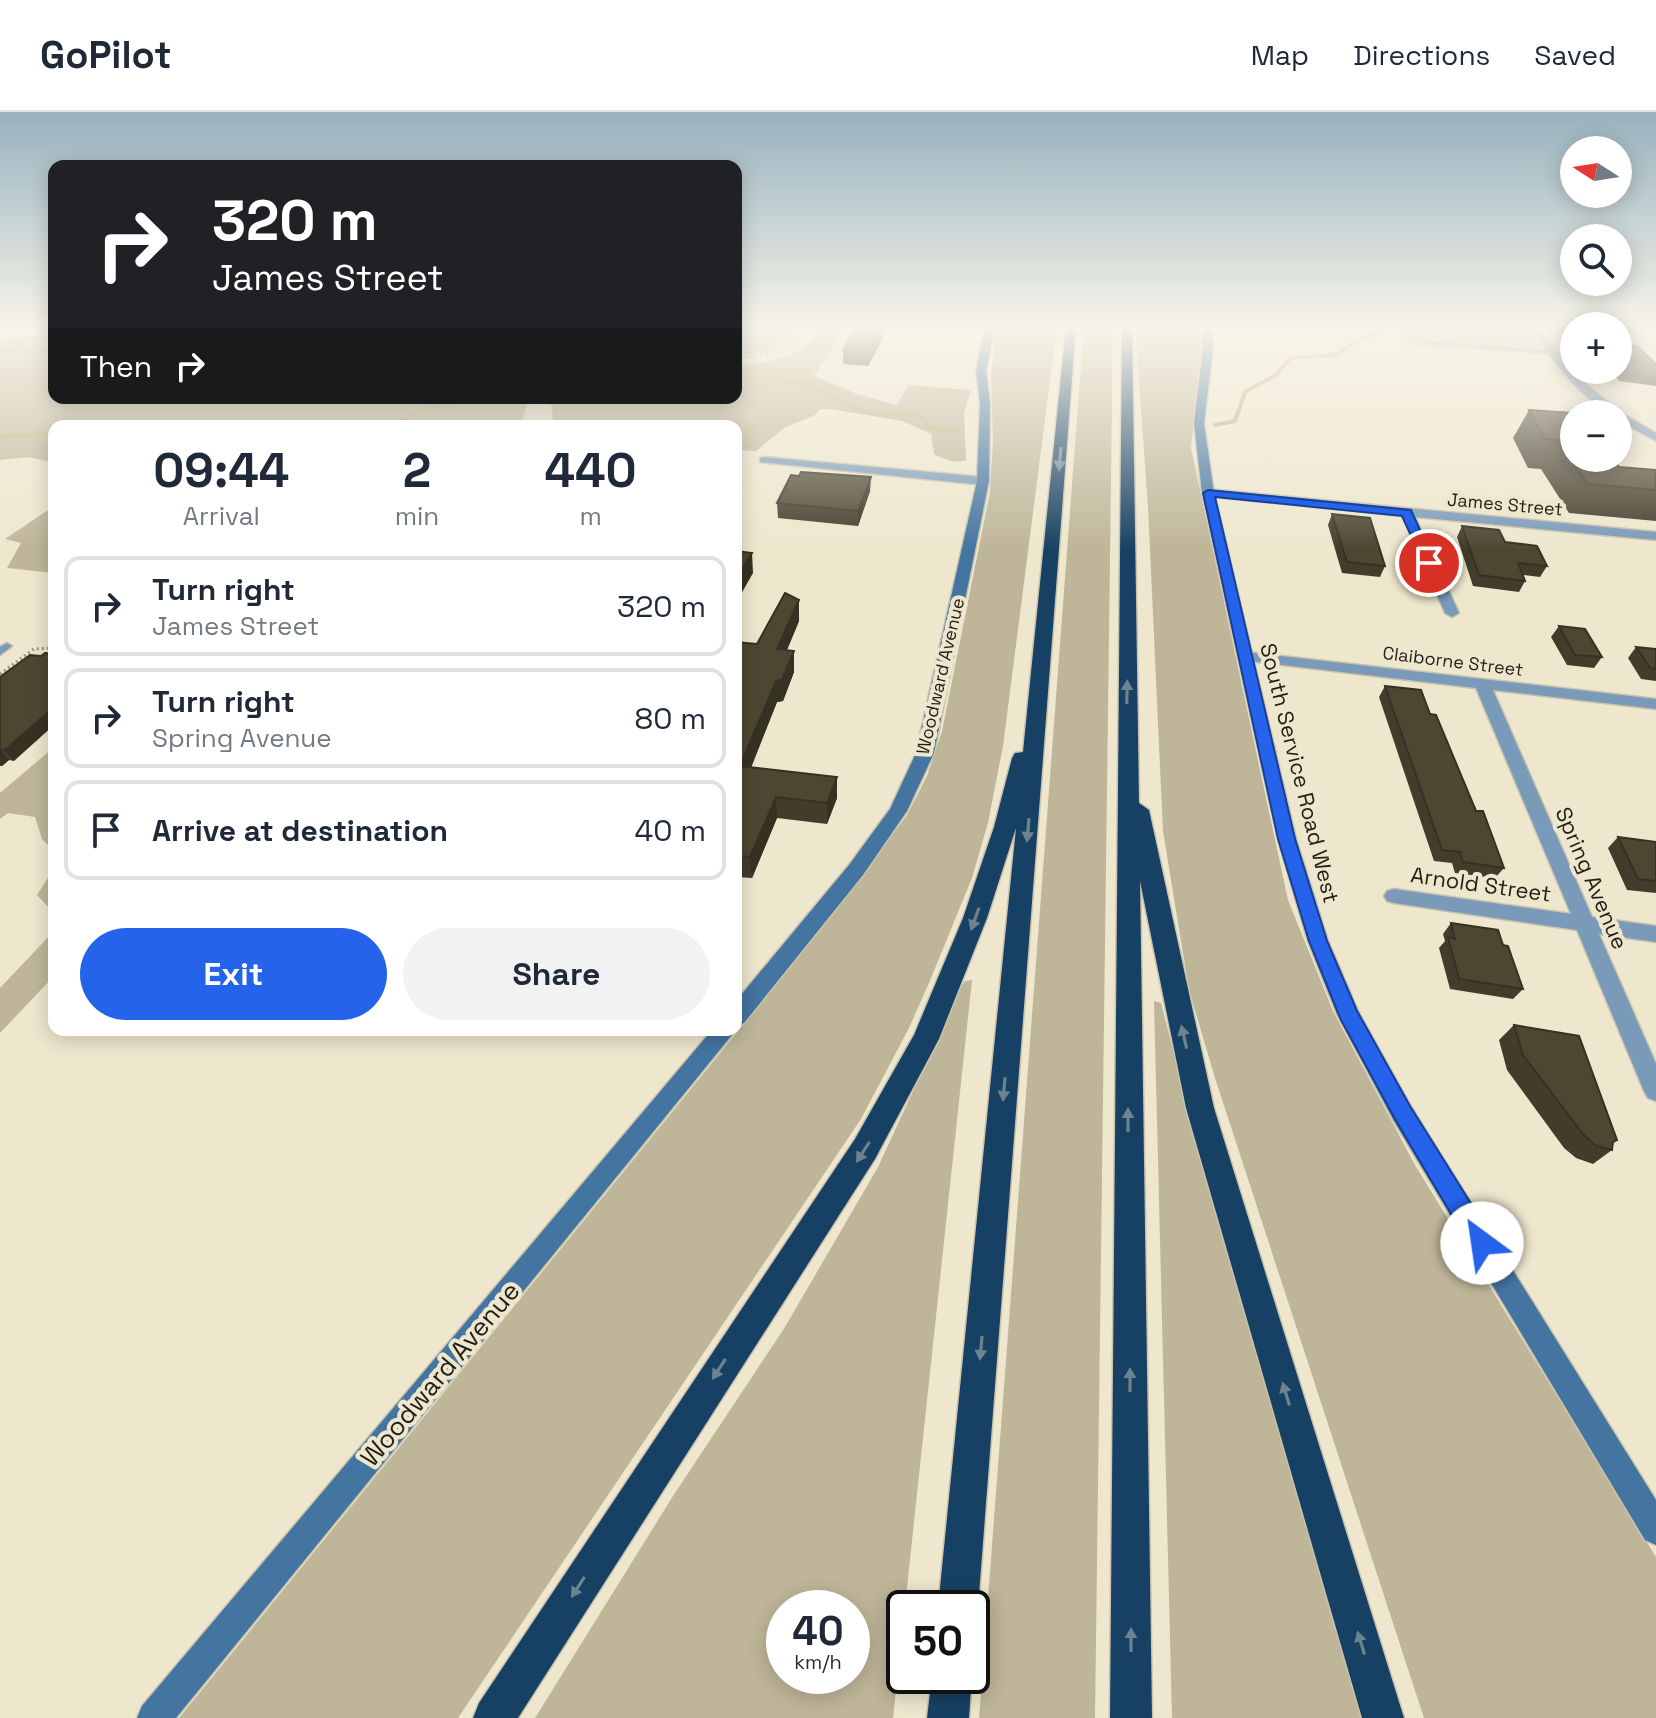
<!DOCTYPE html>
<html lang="en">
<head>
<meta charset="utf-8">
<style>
  :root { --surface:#fff; --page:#f2f2f3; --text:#1f2937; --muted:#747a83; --line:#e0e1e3; --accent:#2563eb }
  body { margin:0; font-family:"Space Grotesk",sans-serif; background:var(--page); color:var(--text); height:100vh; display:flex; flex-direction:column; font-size:30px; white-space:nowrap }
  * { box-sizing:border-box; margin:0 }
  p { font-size:26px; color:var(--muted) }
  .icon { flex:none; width:44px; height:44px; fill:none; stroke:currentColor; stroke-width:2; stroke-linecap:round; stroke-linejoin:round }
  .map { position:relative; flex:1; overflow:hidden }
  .sheet { position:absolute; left:48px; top:308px; width:694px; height:616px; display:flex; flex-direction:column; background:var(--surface); border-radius:16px; box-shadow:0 4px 20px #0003 }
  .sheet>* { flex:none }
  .hud { position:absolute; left:48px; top:48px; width:694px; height:244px; border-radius:16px; box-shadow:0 4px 20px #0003; background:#202124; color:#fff; overflow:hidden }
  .needle { width:52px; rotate:282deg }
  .controls { position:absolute; left:1560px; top:24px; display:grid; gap:16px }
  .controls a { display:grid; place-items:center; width:72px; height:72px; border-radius:50%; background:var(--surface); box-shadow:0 4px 20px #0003; font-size:40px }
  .speed { position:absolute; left:766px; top:1478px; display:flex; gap:16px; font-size:40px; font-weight:700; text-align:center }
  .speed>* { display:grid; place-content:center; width:104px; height:104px; border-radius:50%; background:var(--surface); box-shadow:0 4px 20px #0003; line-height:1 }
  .speed small { font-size:20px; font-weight:400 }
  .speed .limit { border:4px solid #111; border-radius:12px; background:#fff; color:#111 }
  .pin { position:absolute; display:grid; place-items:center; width:68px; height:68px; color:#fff; margin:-34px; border:4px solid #fff; border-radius:50%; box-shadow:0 2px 8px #0007 }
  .me { position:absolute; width:88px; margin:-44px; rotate:329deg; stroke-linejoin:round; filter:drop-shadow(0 0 6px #0008) }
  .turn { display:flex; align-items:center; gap:28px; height:168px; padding:0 32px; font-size:36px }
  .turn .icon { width:104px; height:104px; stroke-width:2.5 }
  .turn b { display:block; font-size:56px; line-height:68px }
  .then { display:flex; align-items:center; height:76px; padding:0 32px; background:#0003; gap:16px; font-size:30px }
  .eta { display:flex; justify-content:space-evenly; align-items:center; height:136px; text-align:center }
  .eta b { font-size:48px; font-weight:600; line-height:56px }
  .primary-button { display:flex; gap:16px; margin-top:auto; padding:16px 32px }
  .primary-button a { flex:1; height:92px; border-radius:48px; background:var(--accent); color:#fff; font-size:32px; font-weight:600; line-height:92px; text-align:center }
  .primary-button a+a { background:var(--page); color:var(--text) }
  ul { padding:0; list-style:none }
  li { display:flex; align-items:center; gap:24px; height:100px; margin:0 16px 12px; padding:0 16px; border:4px solid var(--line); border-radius:16px }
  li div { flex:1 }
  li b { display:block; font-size:30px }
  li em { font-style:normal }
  header { display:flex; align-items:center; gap:48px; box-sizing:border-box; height:112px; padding:0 40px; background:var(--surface); border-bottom:2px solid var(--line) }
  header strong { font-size:38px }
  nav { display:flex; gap:44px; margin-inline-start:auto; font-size:28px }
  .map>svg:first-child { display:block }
</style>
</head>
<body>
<header>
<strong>GoPilot</strong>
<nav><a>Map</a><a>Directions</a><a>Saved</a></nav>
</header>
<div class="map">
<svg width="1656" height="1606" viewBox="0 0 1656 1606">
  <rect width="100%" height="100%" fill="#eee7ce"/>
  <!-- green -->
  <g fill="#bfb699" fill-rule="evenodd">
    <path d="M 736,214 L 797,214 L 774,237 L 736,245 Z"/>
    <path d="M 820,214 L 846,214 L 814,264 L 857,282 L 897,293 L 908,273 L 971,278 L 964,301 L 966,348 C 955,352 944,347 934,342 L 931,322 L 902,309 L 830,297 L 820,297 L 815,303 L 784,316 L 756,339 L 736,338 L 736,314 L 553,314 L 552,295 L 547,286 L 736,286 L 736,253 C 765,252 809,245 820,214 Z"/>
    <path d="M 997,214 L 1057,214 L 1003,634 L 988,711 L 972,766 L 929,871 L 908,918 L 861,1007 L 458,1606 L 179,1606 L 817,822 L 907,703 L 927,664 L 942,619 L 990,380 L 993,331 L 991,262 Z"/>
    <path d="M 1084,214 L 1113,214 L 1095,1606 L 979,1606 Z"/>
    <path d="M 1135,214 L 1202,214 L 1203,229 L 1191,336 L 1288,788 L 1333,899 L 1415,1053 L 1656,1445 L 1656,1606 L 1424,1606 L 1215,966 L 1189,878 L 1163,719 L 1148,395 Z"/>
    <path d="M 1394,214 L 1529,215 L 1548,242 L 1404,233 Z"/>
    <path d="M 33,224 L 54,225 L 54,286 L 524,286 L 527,293 L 521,314 L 54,314 L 54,351 L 30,345 L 0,348 L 0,227 Z"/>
    <path d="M 54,394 L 54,461 L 7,456 L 21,431 L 5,427 Z"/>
    <path d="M 54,635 L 54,739 L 42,727 L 35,705 L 8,701 L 0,707 L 0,681 Z"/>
    <path d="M 54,756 L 54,864 L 0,921 L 0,876 L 54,819 L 52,799 L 37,783 Z"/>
    <path d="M 972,868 L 893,1606 L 535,1606 L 673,1384 L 785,1215 L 878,1055 L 962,873 L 965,869 ZM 784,1496 L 852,1496 L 852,1564 L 784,1564 Z"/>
    <path d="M 1154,889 L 1161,891 L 1196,1028 L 1365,1606 L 1172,1606 Z"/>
  </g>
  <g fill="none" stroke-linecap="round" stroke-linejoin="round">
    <!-- stream -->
    <g stroke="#beb07e" stroke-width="4">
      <path d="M 736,268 L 806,270 L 863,300 L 917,303 L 926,310 L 926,315 L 959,320"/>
      <path d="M 1215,313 L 1235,309 L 1245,280 L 1276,263 L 1290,246 L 1336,243 L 1357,228 L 1400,214"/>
      <path d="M 388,314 L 433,295 L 467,286"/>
      <path d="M 0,325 L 54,321"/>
    </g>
    <!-- lane casing -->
    <g stroke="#c9c3ad" stroke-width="3">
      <g id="lane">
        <path d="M 1423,229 L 1553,238 L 1556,240 L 1553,242 L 1421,232 Z"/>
        <path d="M 7,531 L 12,534 L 0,543 L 0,535 Z"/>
      </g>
    </g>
    <!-- street casing -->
    <g stroke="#c9c3ad" stroke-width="3">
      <g id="street">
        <path d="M 1529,214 L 1537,214 L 1580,267 L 1620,300 L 1656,321 L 1656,329 L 1618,308 L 1618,302 C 1591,302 1543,236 1529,214 Z"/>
        <path d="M 764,345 L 983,365 L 989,369 L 983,373 L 760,350 L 760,346 Z"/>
        <path d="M 1208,377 L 1656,420 L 1656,428 L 1415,405 L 1459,501 L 1452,505 L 1445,501 L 1402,403 L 1204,384 L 1202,381 Z"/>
        <path d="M 1246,540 L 1656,587 L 1656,597 L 1493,578 L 1592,805 L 1656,814 L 1656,830 L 1599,822 L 1656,952 L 1656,989 L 1648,986 L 1644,979 L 1577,818 L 1394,791 L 1387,789 L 1384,784 L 1387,779 L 1394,777 L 1571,802 L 1476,576 L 1241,548 L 1238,545 Z"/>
      </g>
    </g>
    <!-- secondary casing -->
    <g stroke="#c9c3ad" stroke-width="3">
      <g id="secondary">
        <path d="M 985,214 L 995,214 L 986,259 L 990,291 L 989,369 L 934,641 L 907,699 L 863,763 L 744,911 L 736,914 L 736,889 L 849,753 L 890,697 L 916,641 L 977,369 L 980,291 L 976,259 Z"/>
        <path d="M 1203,214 L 1212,214 L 1213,237 L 1204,311 L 1214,381 L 1296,727 L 1328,829 L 1358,899 L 1410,993 L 1656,1388 L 1656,1433 L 1645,1428 L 1394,1009 L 1337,902 L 1308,829 L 1278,727 L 1202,381 L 1194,311 L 1203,237 Z"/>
        <path d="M 712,918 L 736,918 L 176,1606 L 137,1606 L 142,1594 Z"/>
      </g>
    </g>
    <!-- highway casing -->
    <g stroke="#c9c3ad" stroke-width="3">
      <g id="highway">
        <path d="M 1066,214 L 1076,214 L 978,1496 L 972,1510 L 972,1496 L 938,1496 L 1016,716 L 987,806 L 939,927 L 875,1047 L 518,1606 L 473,1606 L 479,1591 L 855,1027 L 914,923 L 963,806 L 994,715 L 1012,646 L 1015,641 L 1023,640 Z"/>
        <path d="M 1122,214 L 1132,214 L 1139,691 L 1149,698 L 1214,996 L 1404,1606 L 1362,1606 L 1186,996 L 1140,769 L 1152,1606 L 1110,1606 Z"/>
        <path d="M 932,1564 L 972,1563 L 969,1606 L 927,1606 Z"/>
      </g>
    </g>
    <!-- path -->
    <g stroke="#9c9684" stroke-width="3" stroke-dasharray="2 3" stroke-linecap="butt">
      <path d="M 0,238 L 54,238"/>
      <path d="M 736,248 L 781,238 L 806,214"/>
      <path d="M 0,562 L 34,537 L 54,536"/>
    </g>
    <!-- lane -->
    <use href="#lane" fill="#7a9ab9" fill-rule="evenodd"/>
    <!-- street -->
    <use href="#street" fill="#7a9ab9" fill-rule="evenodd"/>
    <!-- secondary -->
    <use href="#secondary" fill="#4474a0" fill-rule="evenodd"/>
    <!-- highway -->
    <use href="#highway" fill="#174164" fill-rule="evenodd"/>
  </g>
  <!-- wall -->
  <g fill="#423d2b">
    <path d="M 883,214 L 883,226 L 868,254 L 843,252 L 843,239 Z"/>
    <path d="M 1618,232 L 1656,252 L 1656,274 L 1619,269 L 1610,258 L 1618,258 Z"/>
    <path d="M 1529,298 L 1656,378 L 1656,409 L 1569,401 L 1541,357 L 1528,356 L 1513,326 Z"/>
    <path d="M 870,379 L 858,414 L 778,406 L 777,391 Z"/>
    <path d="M 1332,402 L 1385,454 L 1380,465 L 1342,461 L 1328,413 Z"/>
    <path d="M 1462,414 L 1505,430 L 1547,454 L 1540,465 L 1523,463 L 1525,469 L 1519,480 L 1473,474 L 1457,425 Z"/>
    <path d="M 799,488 L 799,509 L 787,538 L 794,539 L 794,560 L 783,589 L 777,590 L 751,655 L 837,665 L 837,686 L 827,712 L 777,706 L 752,766 L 736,765 L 736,530 L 757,532 Z"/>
    <path d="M 1559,514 L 1602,545 L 1594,556 L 1567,553 L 1551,525 Z"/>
    <path d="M 1636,535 L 1656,537 L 1656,569 L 1641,567 L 1628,546 Z"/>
    <path d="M 41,544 L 14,649 L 9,648 L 2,654 L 0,654 L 0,565 Z"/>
    <path d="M 1385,574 L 1430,602 L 1504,756 L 1495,766 L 1455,761 L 1452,751 L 1434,749 L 1379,585 Z"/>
    <path d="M 1618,725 L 1656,730 L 1656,781 L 1627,778 L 1608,736 Z"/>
    <path d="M 1451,811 L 1503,833 L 1523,877 L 1513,887 L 1450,877 L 1439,836 L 1445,829 L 1443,822 Z"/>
    <path d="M 1514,913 L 1613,1031 L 1612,1038 L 1593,1052 L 1576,1046 L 1564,1036 L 1507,958 L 1499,928 Z"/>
  </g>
  <!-- shaded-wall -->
  <g fill="#363223">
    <path d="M 883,214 L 883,226 L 868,254 L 868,241 Z"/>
    <path d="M 871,365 L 870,379 L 858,414 L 858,399 Z"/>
    <path d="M 752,441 L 753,461 L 736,491 L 736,467 Z"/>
    <path d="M 799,488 L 799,509 L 778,559 L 777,537 Z"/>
    <path d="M 794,539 L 794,560 L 783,589 L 777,590 L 743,676 L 740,654 L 776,569 Z"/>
    <path d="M 54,595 L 54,613 L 14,649 L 5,638 Z"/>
    <path d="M 0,638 L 9,648 L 2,654 L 0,652 Z"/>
    <path d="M 837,665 L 837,686 L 827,712 L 827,691 Z"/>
    <path d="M 776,685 L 777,706 L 752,766 L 750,745 Z"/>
  </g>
  <!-- building -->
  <g fill="#4d4732" stroke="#363223" stroke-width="2">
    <path d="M 857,214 L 883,214 L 868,241 L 843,239 Z"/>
    <path d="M 1618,232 L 1637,234 L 1656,252 L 1656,264 L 1625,260 L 1618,252 Z"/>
    <path d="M 1529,298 L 1572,301 L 1574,304 L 1574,346 L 1611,346 L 1619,355 L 1656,358 L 1656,378 L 1588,372 L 1557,328 L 1545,327 Z"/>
    <path d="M 801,360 L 871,365 L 858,399 L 777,391 L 791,363 L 799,364 Z"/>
    <path d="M 1332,402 L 1370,406 L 1385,454 L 1347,450 Z"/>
    <path d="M 1462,414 L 1499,418 L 1505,430 L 1537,434 L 1547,454 L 1518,451 L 1525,469 L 1479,463 Z"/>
    <path d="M 736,439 L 752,441 L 736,467 Z"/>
    <path d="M 785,481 L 799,488 L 777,537 L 794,539 L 782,568 L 776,569 L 740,654 L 837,665 L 827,691 L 776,685 L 750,745 L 736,744 L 736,530 L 757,532 Z"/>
    <path d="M 1559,514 L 1585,517 L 1602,545 L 1575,543 Z"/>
    <path d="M 1636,535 L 1656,537 L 1656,557 L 1650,556 Z"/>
    <path d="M 45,541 L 54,542 L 54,595 L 5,638 L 0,637 L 0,565 L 30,543 L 41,544 Z"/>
    <path d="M 1385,574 L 1421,578 L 1430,602 L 1436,603 L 1476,699 L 1483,699 L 1504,756 L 1463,750 L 1460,740 L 1442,738 Z"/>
    <path d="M 1618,725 L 1656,730 L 1656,769 L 1638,767 Z"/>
    <path d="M 1451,811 L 1498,818 L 1503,833 L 1508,834 L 1523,877 L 1459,867 L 1448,825 L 1455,827 Z"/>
    <path d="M 1514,913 L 1579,924 L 1617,1028 L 1613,1030 L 1612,1038 L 1595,1033 L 1583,1022 L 1523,943 Z"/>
  </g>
  <!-- one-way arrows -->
  <defs><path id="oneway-solid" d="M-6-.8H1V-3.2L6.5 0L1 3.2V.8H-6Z" transform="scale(2)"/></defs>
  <g fill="#6d838e">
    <use href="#oneway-solid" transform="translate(1060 347) rotate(95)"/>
    <use href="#oneway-solid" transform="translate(1127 580) rotate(-89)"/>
    <use href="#oneway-solid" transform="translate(1028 718) rotate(95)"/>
    <use href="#oneway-solid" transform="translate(975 807) rotate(110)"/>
    <use href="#oneway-solid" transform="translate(1184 925) rotate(-103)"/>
    <use href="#oneway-solid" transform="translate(1004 977) rotate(95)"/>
    <use href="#oneway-solid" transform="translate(1128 1008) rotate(-90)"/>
    <use href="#oneway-solid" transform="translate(863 1040) rotate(123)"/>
    <use href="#oneway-solid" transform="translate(981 1236) rotate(95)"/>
    <use href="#oneway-solid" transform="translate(719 1257) rotate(123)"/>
    <use href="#oneway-solid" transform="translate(1130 1268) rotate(-90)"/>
    <use href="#oneway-solid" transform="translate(1286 1282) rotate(-107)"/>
    <use href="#oneway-solid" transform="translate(578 1475) rotate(123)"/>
    <use href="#oneway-solid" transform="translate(1131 1528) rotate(-90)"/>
    <use href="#oneway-solid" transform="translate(1361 1531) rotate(-107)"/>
  </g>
  <!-- sky -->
  <linearGradient id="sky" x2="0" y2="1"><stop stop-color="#97b2be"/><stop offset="0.49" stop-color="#f7f4e9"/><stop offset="1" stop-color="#f7f4e9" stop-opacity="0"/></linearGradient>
  <rect width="1656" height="438" fill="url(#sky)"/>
  <!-- route -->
  <path fill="#2563eb" stroke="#184099" stroke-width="2" d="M 1208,378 L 1411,398 L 1435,451 L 1425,454 L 1402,404 L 1215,385 L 1295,727 L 1327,829 L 1357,899 L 1410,994 L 1490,1122 L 1493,1131 L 1490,1139 L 1482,1142 L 1473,1139 L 1395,1007 L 1341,908 L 1309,829 L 1278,727 L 1203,381 Z"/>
  <g text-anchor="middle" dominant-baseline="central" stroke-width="8" stroke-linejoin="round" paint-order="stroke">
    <!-- far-street labels -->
    <g font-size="18" fill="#221f16" stroke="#eee7ce">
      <text transform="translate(1505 392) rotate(5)">James Street</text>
      <text transform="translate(1453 549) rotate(7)">Claiborne Street</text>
      <text transform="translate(940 564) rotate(-77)">Woodward Avenue</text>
    </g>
    <!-- street labels -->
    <g font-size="22" fill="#221f16" stroke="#eee7ce">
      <text transform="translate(1300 661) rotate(76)">South Service Road West</text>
      <text transform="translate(1592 766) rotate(67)">Spring Avenue</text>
      <text transform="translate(1481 772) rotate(8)">Arnold Street</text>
    </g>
    <!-- near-street labels -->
    <g font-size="26" fill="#221f16" stroke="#eee7ce">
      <text transform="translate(440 1262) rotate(-50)">Woodward Avenue</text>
    </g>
  </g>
</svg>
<div class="controls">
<a><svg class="needle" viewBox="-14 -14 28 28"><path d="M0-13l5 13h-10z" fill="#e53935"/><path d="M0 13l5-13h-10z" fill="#747a83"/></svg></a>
<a><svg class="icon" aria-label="search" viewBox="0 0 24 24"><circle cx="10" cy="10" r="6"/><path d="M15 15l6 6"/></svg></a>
<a>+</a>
<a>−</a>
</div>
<div class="speed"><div>40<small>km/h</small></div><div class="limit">50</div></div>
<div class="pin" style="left:1429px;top:451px;background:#d93025"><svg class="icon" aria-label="arrive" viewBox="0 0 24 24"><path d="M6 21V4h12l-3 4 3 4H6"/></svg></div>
<svg class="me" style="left:1482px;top:1131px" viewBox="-20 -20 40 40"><circle r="19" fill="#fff"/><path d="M0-13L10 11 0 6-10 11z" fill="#2563eb"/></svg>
<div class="hud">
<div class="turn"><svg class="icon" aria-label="right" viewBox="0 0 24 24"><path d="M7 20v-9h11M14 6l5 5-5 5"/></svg><div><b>320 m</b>James Street</div></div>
<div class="then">Then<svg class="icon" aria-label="right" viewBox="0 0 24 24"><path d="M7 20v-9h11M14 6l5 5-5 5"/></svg></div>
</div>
<section class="sheet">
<div class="eta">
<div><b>09:44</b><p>Arrival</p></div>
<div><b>2</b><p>min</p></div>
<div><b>440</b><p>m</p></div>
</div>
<ul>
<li><svg class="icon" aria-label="right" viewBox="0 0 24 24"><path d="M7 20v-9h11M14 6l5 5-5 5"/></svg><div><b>Turn right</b><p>James Street</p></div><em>320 m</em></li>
<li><svg class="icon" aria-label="right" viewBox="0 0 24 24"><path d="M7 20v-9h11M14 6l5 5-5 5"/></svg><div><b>Turn right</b><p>Spring Avenue</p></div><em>80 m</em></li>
<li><svg class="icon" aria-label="arrive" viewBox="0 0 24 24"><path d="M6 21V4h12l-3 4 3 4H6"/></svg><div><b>Arrive at destination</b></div><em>40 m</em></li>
</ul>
<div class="primary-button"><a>Exit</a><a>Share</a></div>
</section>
</div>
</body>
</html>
